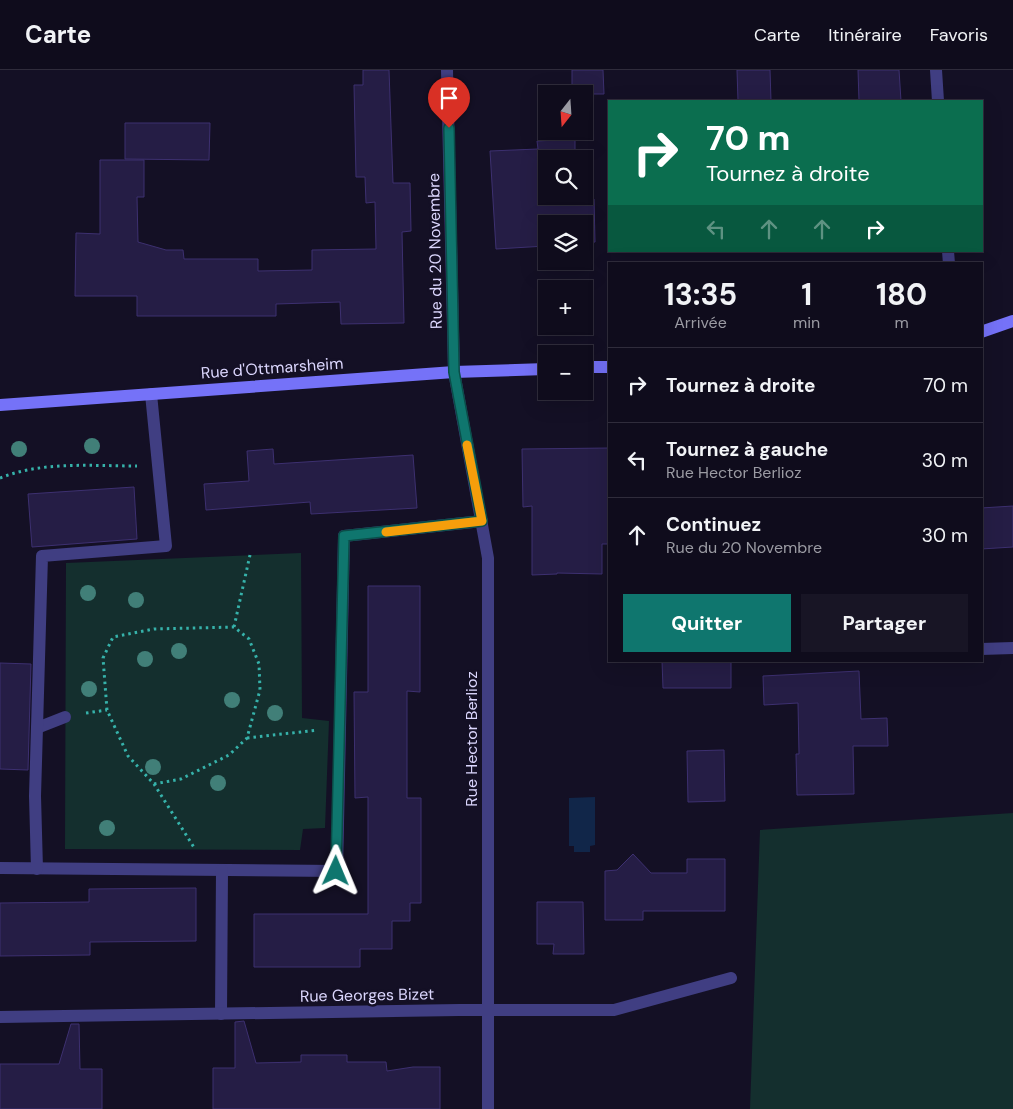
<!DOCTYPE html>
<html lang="fr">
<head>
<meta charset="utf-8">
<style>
  :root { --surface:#0f0c1c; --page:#181525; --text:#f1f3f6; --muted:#9b9ba3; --line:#2f2c3b; --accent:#0f766e }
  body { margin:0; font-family:"DM Sans",sans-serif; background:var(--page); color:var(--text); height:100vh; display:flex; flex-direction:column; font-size:19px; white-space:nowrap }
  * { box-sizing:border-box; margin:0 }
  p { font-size:16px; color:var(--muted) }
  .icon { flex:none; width:28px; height:28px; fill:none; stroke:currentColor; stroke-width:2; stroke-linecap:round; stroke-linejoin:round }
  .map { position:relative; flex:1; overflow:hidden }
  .details { position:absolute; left:608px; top:192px; width:375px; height:400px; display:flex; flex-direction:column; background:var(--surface); border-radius:0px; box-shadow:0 5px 20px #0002,0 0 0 1px var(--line) }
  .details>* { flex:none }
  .hud { position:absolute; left:608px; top:30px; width:375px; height:152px; border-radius:0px; box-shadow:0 5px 20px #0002,0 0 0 1px var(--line); background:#0b6e4f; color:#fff; overflow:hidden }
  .needle { width:32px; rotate:197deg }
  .buttons { position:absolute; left:538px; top:15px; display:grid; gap:10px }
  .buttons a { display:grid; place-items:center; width:55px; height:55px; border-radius:0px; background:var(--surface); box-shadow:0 5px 20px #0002,0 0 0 1px var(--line); font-size:25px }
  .pin { position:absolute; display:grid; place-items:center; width:42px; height:42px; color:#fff; margin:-51px -21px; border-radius:50% 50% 50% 0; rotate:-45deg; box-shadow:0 0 5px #0007 }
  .pin .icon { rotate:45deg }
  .me { position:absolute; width:55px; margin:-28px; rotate:1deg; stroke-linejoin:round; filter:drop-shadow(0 0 4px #0008) }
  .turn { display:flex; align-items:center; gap:18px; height:105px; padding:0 15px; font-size:22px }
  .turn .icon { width:65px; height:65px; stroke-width:2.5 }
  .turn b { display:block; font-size:35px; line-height:42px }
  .lanes { display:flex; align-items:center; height:48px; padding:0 15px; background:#0003; justify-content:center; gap:25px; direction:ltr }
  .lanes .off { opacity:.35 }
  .eta { display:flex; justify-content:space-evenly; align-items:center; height:85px; text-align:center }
  .eta b { font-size:30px; font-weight:700; line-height:35px }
  .action { display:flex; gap:10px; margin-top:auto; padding:10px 15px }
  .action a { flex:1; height:58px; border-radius:0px; background:var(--accent); color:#fff; font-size:20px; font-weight:700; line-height:58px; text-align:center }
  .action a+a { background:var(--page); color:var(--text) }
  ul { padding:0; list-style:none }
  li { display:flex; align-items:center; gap:15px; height:75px; padding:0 15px; border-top:1px solid var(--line) }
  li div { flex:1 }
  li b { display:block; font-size:19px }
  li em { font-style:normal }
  header { display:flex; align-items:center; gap:30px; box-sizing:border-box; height:70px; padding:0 25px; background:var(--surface); border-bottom:1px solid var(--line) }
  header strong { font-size:24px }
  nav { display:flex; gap:28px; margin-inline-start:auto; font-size:18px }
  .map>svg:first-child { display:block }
</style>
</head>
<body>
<header>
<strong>Carte</strong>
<nav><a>Carte</a><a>Itinéraire</a><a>Favoris</a></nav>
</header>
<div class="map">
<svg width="1013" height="1039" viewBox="0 0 1013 1039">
  <rect width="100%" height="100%" fill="#141025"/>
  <!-- green -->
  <g fill="#142f2e">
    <path d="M 301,483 L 302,648 L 329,651 L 325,758 L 303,759 L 300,780 L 65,779 L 66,493 Z"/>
    <path d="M 1013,743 L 1013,1039 L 750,1039 L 760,760 Z"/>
  </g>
  <!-- water -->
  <path fill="#112649" d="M 595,727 L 595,775 L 590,776 L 590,782 L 574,782 L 574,776 L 569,776 L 569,728 Z"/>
  <!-- building -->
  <g fill="#251d45" stroke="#3d3070">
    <path d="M 363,0 L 389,0 L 393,113 L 410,113 L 411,161 L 402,162 L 404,253 L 341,254 L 340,232 L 276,234 L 276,246 L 137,246 L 137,226 L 75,226 L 76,163 L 100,164 L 100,90 L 144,90 L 144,127 L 137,127 L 138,172 L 166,180 L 183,180 L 184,189 L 258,189 L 258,201 L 312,200 L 312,180 L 376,179 L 375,132 L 366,133 L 365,107 L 356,107 L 354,15 L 363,15 Z"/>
    <path d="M 572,0 L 603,0 L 604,24 L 572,24 Z"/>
    <path d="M 737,0 L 770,0 L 771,31 L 738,31 Z"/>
    <path d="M 858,0 L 899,0 L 901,31 L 859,31 Z"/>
    <path d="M 125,53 L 210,53 L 209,90 L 125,89 Z"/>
    <path d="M 575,69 L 575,89 L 546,89 L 546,126 L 584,126 L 584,113 L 589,113 L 589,129 L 594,129 L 595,172 L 584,173 L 584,154 L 546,154 L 546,176 L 496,179 L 490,81 L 538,79 L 537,71 Z"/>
    <path d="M 609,378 L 609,474 L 602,474 L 602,504 L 557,503 L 557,504 L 532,505 L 532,436 L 523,437 L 522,379 Z"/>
    <path d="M 273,379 L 274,394 L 413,385 L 417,438 L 311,444 L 310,432 L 206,440 L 204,414 L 249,411 L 247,381 Z"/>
    <path d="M 134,417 L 137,469 L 32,477 L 28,424 Z"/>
    <path d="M 1013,436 L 1013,477 L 981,479 L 981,438 Z"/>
    <path d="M 368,516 L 420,516 L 420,622 L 407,621 L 407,728 L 421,728 L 421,833 L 410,833 L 410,851 L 392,851 L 392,879 L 360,879 L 360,897 L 254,897 L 254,844 L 368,844 L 368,727 L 355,728 L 354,622 L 368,622 Z"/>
    <path d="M 662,591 L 731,591 L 731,618 L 663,618 Z"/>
    <path d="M 0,593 L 31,594 L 28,700 L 0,699 Z"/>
    <path d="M 859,601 L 861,649 L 887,648 L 888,676 L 853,676 L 854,724 L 797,725 L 796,684 L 799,684 L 798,633 L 764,635 L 763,606 Z"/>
    <path d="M 724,680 L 725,731 L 688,732 L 687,681 Z"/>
    <path d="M 633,784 L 651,803 L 687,803 L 687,789 L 725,789 L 725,841 L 643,841 L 643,850 L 605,850 L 605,801 L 617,800 Z"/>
    <path d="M 196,818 L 196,871 L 90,872 L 90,885 L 0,886 L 0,833 L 89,832 L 89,819 Z"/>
    <path d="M 537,832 L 583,832 L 584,884 L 553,884 L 554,874 L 537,874 Z"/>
    <path d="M 244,951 L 256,993 L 301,992 L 301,985 L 347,985 L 347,992 L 386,992 L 387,1001 L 413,997 L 440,997 L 440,1039 L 213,1039 L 213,998 L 235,998 L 235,952 Z"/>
    <path d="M 71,954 L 79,954 L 80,999 L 102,999 L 102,1039 L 0,1039 L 0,994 L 59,994 Z"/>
  </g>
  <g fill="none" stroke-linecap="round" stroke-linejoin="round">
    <!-- path -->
    <g stroke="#36b2aa" stroke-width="3" stroke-dasharray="2.5 4" stroke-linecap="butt">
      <path d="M 0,408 C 43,391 91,396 137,396"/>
      <path d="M 234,557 L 250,485"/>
      <path d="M 86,643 L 107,640"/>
      <path d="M 247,668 L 318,660"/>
      <path d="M 154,714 L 181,709 L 229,685 L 247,668 L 260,620 L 259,594 L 249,569 L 234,557 L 154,559 L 113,567 L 103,588 L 107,640 L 128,686 L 154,714 L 195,779"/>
    </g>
    <!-- service -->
    <g stroke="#403e82" stroke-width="12">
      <path d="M 37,658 L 65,647"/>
      <path d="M 0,798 L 337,801 L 344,466 L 482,451"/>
      <path d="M 37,799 L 35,726 L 42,486 L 166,476 L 151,324"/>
      <path d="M 221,944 L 222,800"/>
    </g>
    <!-- minor -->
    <g stroke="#403e82" stroke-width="12">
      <path d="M 447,0 L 454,302 L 488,488 L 488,1039"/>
      <path d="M 936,0 L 938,31"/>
      <path d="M 948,181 L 949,194"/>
      <path d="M 981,579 L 1013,578"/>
      <path d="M 0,947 L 459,940 L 614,940 L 731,908"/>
    </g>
    <!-- secondary -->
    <g stroke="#7572f8" stroke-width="12">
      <path d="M 981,262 L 1013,251"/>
      <path d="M 584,297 L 609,297"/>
      <path d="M 0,335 L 454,302 L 546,299"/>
    </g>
  </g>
  <!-- trees -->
  <g fill="#417f78">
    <circle cx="92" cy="376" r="8"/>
    <circle cx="19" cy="379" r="8"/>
    <circle cx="88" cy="523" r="8"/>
    <circle cx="136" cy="530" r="8"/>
    <circle cx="179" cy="581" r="8"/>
    <circle cx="145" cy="589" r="8"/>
    <circle cx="89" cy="619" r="8"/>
    <circle cx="232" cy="630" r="8"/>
    <circle cx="275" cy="643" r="8"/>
    <circle cx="153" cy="697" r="8"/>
    <circle cx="218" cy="713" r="8"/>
    <circle cx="107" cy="758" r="8"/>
  </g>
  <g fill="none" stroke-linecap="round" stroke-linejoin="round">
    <!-- route casing -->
    <g stroke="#0a4d48" stroke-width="12">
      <path id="route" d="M 336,801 L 344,466 L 482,451 L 454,302 L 449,58"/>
    </g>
    <!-- route -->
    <use href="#route" stroke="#0f766e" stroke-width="9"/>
    <!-- slow -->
    <path stroke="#f59e0b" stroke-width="9" d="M 386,462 L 482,451 L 467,375"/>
  </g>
  <g text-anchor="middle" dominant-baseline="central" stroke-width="5" stroke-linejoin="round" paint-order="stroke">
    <!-- street labels -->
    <g font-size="16" fill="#dbd6fd" stroke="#141025">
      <text transform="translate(435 181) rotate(-91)">Rue du 20 Novembre</text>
      <text transform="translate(272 298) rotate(-4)">Rue d'Ottmarsheim</text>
      <text transform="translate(471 669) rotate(-90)">Rue Hector Berlioz</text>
      <text transform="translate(367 925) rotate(-1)">Rue Georges Bizet</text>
    </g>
  </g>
</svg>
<div class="buttons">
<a><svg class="needle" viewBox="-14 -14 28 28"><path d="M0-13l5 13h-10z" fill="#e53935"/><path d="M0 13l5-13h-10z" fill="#9b9ba3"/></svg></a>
<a><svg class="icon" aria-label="search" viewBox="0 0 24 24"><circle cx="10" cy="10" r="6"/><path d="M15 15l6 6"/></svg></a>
<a><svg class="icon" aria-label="layers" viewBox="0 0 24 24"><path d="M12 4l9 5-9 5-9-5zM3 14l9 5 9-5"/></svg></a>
<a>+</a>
<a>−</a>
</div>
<div class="pin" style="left:449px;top:58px;background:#d93025"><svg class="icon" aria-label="arrive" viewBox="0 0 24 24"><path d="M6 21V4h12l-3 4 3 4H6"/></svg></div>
<svg class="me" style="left:336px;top:801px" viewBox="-20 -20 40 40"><path d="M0-17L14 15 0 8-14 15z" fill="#0f766e" stroke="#fff" stroke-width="4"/></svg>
<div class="hud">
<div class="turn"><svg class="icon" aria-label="right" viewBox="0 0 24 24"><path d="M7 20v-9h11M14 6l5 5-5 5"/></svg><div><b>70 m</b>Tournez à droite</div></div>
<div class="lanes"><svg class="icon off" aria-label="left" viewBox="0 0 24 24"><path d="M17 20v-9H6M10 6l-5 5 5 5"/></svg><svg class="icon off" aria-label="ahead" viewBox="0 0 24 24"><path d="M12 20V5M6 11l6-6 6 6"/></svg><svg class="icon off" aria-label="ahead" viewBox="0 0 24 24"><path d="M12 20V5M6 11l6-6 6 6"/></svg><svg class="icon" aria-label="right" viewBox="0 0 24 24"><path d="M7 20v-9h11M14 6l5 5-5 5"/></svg></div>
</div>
<section class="details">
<div class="eta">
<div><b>13:35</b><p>Arrivée</p></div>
<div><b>1</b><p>min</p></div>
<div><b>180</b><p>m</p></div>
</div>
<ul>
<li><svg class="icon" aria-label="right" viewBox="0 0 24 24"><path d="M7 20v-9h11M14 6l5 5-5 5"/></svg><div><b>Tournez à droite</b></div><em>70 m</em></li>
<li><svg class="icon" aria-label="left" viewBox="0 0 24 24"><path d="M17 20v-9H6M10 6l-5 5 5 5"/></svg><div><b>Tournez à gauche</b><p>Rue Hector Berlioz</p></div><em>30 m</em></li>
<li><svg class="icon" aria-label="ahead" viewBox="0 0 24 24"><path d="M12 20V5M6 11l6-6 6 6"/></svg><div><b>Continuez</b><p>Rue du 20 Novembre</p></div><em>30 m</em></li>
</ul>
<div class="action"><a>Quitter</a><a>Partager</a></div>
</section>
</div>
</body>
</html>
